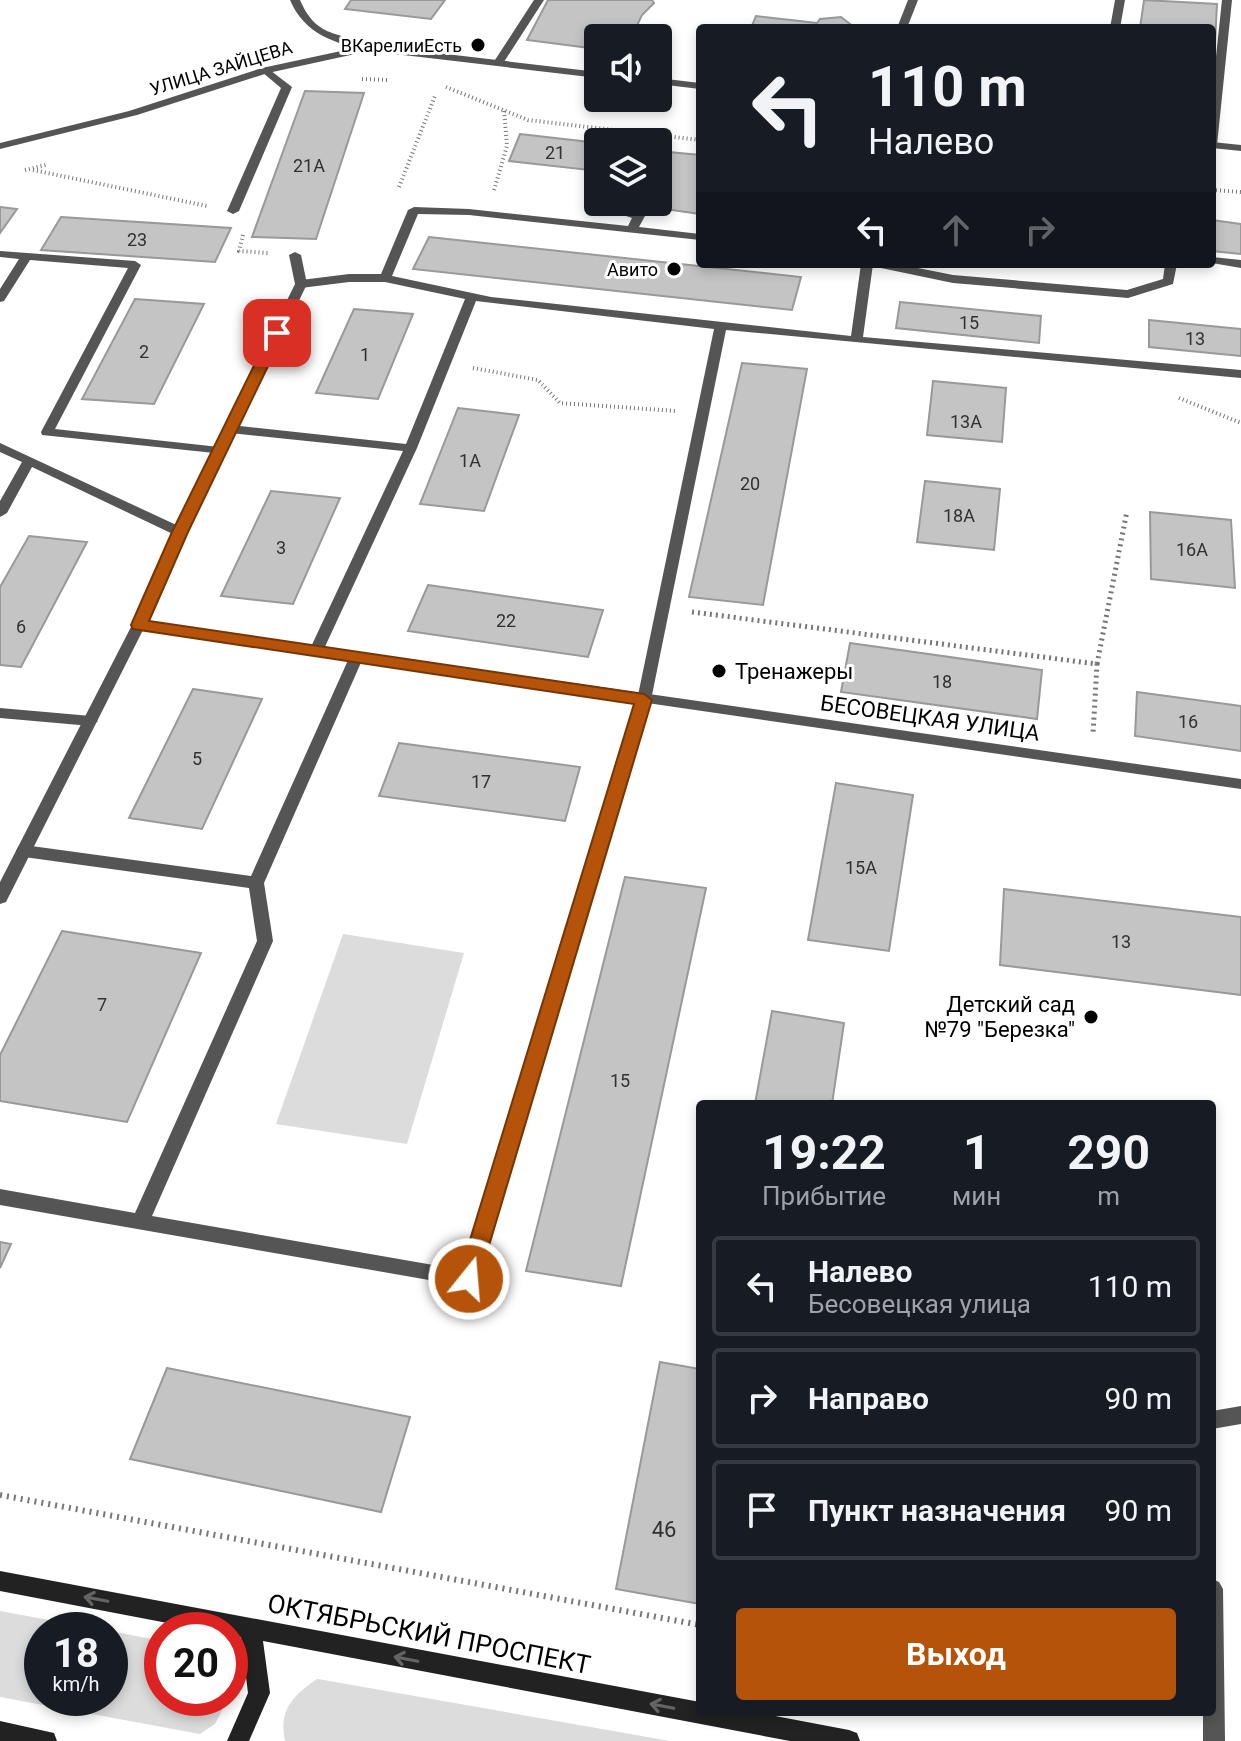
<!DOCTYPE html>
<html lang="ru">
<head>
<meta charset="utf-8">
<style>
  :root { --surface:#171b24; --page:#20242c; --text:#f1f3f6; --muted:#9ea1a6; --line:#363941; --accent:#b45309 }
  body { margin:0; font-family:Roboto,sans-serif; background:var(--page); color:var(--text); height:100vh; display:flex; flex-direction:column; font-size:30px; white-space:nowrap }
  * { box-sizing:border-box; margin:0 }
  p { font-size:26px; color:var(--muted) }
  .icon { flex:none; width:44px; height:44px; fill:none; stroke:currentColor; stroke-width:2; stroke-linecap:round; stroke-linejoin:round }
  .map { position:relative; flex:1; overflow:hidden }
  .side { position:absolute; left:696px; top:1100px; width:520px; height:616px; display:flex; flex-direction:column; background:var(--surface); border-radius:8px; box-shadow:0 4px 12px #0003 }
  .side>* { flex:none }
  .guide { position:absolute; left:696px; top:24px; width:520px; height:244px; border-radius:8px; box-shadow:0 4px 12px #0003; background:#171b24; color:var(--text); overflow:hidden }
  .buttons { position:absolute; left:584px; top:24px; display:grid; gap:16px }
  .buttons a { display:grid; place-items:center; width:88px; height:88px; border-radius:8px; background:var(--surface); box-shadow:0 4px 12px #0003; font-size:40px }
  .speed { position:absolute; left:24px; top:1612px; display:flex; gap:16px; font-size:40px; font-weight:700; text-align:center }
  .speed>* { display:grid; place-content:center; width:104px; height:104px; border-radius:50%; background:var(--surface); box-shadow:0 4px 12px #0003; line-height:1 }
  .speed small { font-size:20px; font-weight:400 }
  .speed .limit { border:12px solid #d22; background:#fff; color:#111 }
  .pin { position:absolute; display:grid; place-items:center; width:68px; height:68px; color:#fff; margin:-34px; border-radius:16px; box-shadow:0 4px 12px #0006 }
  .me { position:absolute; width:88px; margin:-44px; rotate:17deg; stroke-linejoin:round; filter:drop-shadow(0 0 6px #0008) }
  .turn { display:flex; align-items:center; gap:28px; height:168px; padding:0 40px; font-size:36px }
  .turn .icon { width:104px; height:104px; stroke-width:2.5 }
  .turn b { display:block; font-size:56px; line-height:68px }
  .lanes { display:flex; align-items:center; height:76px; padding:0 40px; background:#0003; justify-content:center; gap:40px; direction:ltr }
  .lanes .off { opacity:.35 }
  .eta { display:flex; justify-content:space-evenly; align-items:center; height:136px; text-align:center }
  .eta b { font-size:48px; font-weight:700; line-height:56px }
  .cta { display:flex; gap:16px; margin-top:auto; padding:16px 40px }
  .cta a { flex:1; height:92px; border-radius:8px; background:var(--accent); color:#fff; font-size:32px; font-weight:700; line-height:92px; text-align:center }
  ul { padding:0; list-style:none }
  li { display:flex; align-items:center; gap:24px; height:100px; margin:0 16px 12px; padding:0 24px; border:4px solid var(--line); border-radius:8px }
  li div { flex:1 }
  li b { display:block; font-size:30px }
  li em { font-style:normal }
  .map>svg:first-child { display:block }
</style>
</head>
<body>
<div class="map">
<svg width="1241" height="1741" viewBox="0 0 1241 1741">
  <rect width="100%" height="100%" fill="#fff"/>
  <!-- green -->
  <g fill="#dcdcdc">
    <path d="M 343,934 L 464,953 L 407,1144 L 276,1124 Z"/>
    <path d="M 0,1611 L 103,1630 L 42,1630 L 42,1698 L 110,1698 L 110,1631 L 162,1641 L 162,1698 L 227,1698 L 227,1701 L 215,1724 L 200,1734 L 0,1697 Z"/>
    <path d="M 317,1679 L 318,1679 L 670,1741 L 285,1741 C 278,1709 294,1695 317,1679 Z"/>
  </g>
  <!-- building -->
  <g fill="#c4c4c4" stroke="#999" stroke-width="2">
    <path d="M 351,0 L 445,0 L 431,19 L 345,9 Z"/>
    <path d="M 548,0 L 652,0 L 654,3 L 642,15 L 631,38 L 598,38 L 598,49 L 527,40 Z"/>
    <path d="M 1144,0 L 1217,4 L 1215,43 L 1212,43 L 1212,28 L 1140,28 Z"/>
    <path d="M 756,16 L 817,23 L 820,19 L 841,17 L 854,27 L 751,28 Z"/>
    <path d="M 305,91 L 364,93 L 316,239 L 252,237 Z"/>
    <path d="M 520,134 L 598,143 L 598,171 L 509,161 Z"/>
    <path d="M 658,151 L 700,155 L 700,214 L 658,208 L 669,180 L 658,178 Z"/>
    <path d="M 0,207 L 17,209 L 0,233 Z"/>
    <path d="M 61,217 L 231,228 L 215,262 L 41,250 Z"/>
    <path d="M 1212,220 L 1241,224 L 1241,254 L 1212,251 Z"/>
    <path d="M 429,237 L 801,277 L 792,310 L 413,269 Z"/>
    <path d="M 135,299 L 204,304 L 154,404 L 82,399 Z"/>
    <path d="M 900,302 L 1041,316 L 1039,343 L 896,328 Z"/>
    <path d="M 354,309 L 413,314 L 378,399 L 316,393 Z"/>
    <path d="M 1149,320 L 1241,329 L 1241,356 L 1149,347 Z"/>
    <path d="M 742,363 L 807,369 L 763,605 L 689,597 Z"/>
    <path d="M 933,381 L 1006,388 L 1002,442 L 927,435 Z"/>
    <path d="M 458,408 L 519,415 L 484,511 L 420,504 Z"/>
    <path d="M 925,481 L 1000,489 L 994,550 L 917,542 Z"/>
    <path d="M 271,491 L 340,498 L 293,604 L 221,596 Z"/>
    <path d="M 1150,512 L 1231,520 L 1235,588 L 1151,579 Z"/>
    <path d="M 29,536 L 87,542 L 21,667 L 0,665 L 0,587 Z"/>
    <path d="M 428,585 L 603,610 L 588,657 L 408,631 Z"/>
    <path d="M 850,643 L 1042,670 L 1037,719 L 841,692 Z"/>
    <path d="M 193,689 L 262,699 L 202,829 L 129,818 Z"/>
    <path d="M 1137,692 L 1241,706 L 1241,751 L 1135,736 Z"/>
    <path d="M 399,743 L 580,767 L 565,821 L 379,796 Z"/>
    <path d="M 836,783 L 913,795 L 889,951 L 808,940 Z"/>
    <path d="M 625,877 L 706,888 L 621,1286 L 526,1271 Z"/>
    <path d="M 1004,889 L 1241,917 L 1241,995 L 1000,965 Z"/>
    <path d="M 62,931 L 201,953 L 127,1122 L 0,1101 L 0,1055 Z"/>
    <path d="M 772,1011 L 844,1023 L 832,1104 L 755,1104 Z"/>
    <path d="M 0,1242 L 11,1244 L 0,1268 Z"/>
    <path d="M 660,1362 L 700,1369 L 700,1604 L 616,1589 Z"/>
    <path d="M 167,1368 L 410,1417 L 381,1512 L 130,1459 Z"/>
  </g>
  <g fill="none" stroke-linecap="round" stroke-linejoin="round">
    <!-- path-far2 -->
    <g stroke="#777" stroke-width="4" stroke-dasharray="1 3" stroke-linecap="butt">
      <path d="M 362,79 L 388,80"/>
      <path d="M 446,87 L 528,120 L 700,140"/>
      <path d="M 25,170 L 46,165"/>
      <path d="M 33,170 L 207,206"/>
      <path d="M 399,187 L 435,96"/>
      <path d="M 494,190 L 507,146 L 504,110"/>
      <path d="M 1212,190 L 1241,192"/>
      <path d="M 243,235 L 239,251 L 268,253"/>
      <path d="M 473,368 L 538,380 L 560,403 L 676,411"/>
      <path d="M 1179,398 L 1241,423"/>
    </g>
    <!-- path-far1 -->
    <g stroke="#777" stroke-width="5" stroke-dasharray="2 4" stroke-linecap="butt">
      <path d="M 692,612 L 1097,664 L 1093,734"/>
      <path d="M 1097,664 L 1127,511"/>
    </g>
    <!-- path -->
    <path stroke="#777" stroke-width="6" stroke-dasharray="2 5" stroke-linecap="butt" d="M 0,1495 L 700,1625"/>
    <!-- lane -->
    <g fill="#555" fill-rule="evenodd">
      <path d="M 290,0 L 300,0 C 318,42 343,30 374,48 L 369,51 C 335,43 305,35 290,0 Z"/>
      <path d="M 534,0 L 544,0 L 502,65 L 494,65 L 493,63 Z"/>
      <path d="M 908,0 L 918,0 L 907,28 L 897,28 Z"/>
      <path d="M 1115,0 L 1125,0 L 1120,28 L 1110,28 Z"/>
      <path d="M 1222,0 L 1232,0 L 1217,145 L 1212,148 L 1212,94 Z"/>
      <path d="M 266,67 L 292,87 L 239,211 L 233,214 L 227,211 L 281,88 L 262,72 L 261,70 Z"/>
      <path d="M 414,207 L 469,209 L 628,226 L 632,218 L 617,213 L 617,209 L 643,214 L 645,216 L 639,227 L 700,234 L 700,240 L 469,215 L 418,214 L 392,276 L 491,297 L 851,336 L 861,264 L 873,264 L 863,337 L 1241,370 L 1241,378 L 726,330 L 651,700 L 478,1279 L 476,1285 L 469,1287 L 0,1205 L 0,1189 L 135,1213 L 257,941 L 249,888 L 24,857 L 18,855 L 16,851 L 18,847 L 24,845 L 251,876 L 349,658 L 356,653 L 363,658 L 264,883 L 273,941 L 152,1216 L 462,1270 L 637,700 L 714,329 L 476,301 L 417,448 L 323,651 L 321,654 L 311,654 L 309,651 L 403,451 L 230,433 L 224,429 L 230,425 L 406,444 L 465,299 L 385,282 L 349,282 L 301,288 L 295,284 L 301,280 L 349,274 L 381,274 L 408,210 Z"/>
      <path d="M 0,251 L 135,261 L 141,265 L 55,429 L 219,447 L 224,448 L 224,454 L 42,435 L 41,432 L 128,268 L 30,260 L 4,301 L 0,302 L 0,289 L 19,259 L 0,257 Z"/>
      <path d="M 1212,257 L 1241,260 L 1241,268 L 1212,263 Z"/>
      <path d="M 875,264 L 898,264 L 953,275 L 1127,290 L 1163,279 L 1165,264 L 1177,264 L 1173,284 L 1128,298 L 953,283 L 881,268 Z"/>
      <path d="M 0,443 L 185,529 L 187,532 L 180,536 L 175,535 L 32,467 L 7,513 L 0,517 L 0,501 L 22,462 L 0,452 Z"/>
      <path d="M 0,708 L 91,716 L 98,721 L 91,726 L 0,718 Z"/>
      <path d="M 1241,1406 L 1241,1424 L 1212,1429 L 1212,1411 Z"/>
      <path d="M 1212,1579 L 1219,1582 L 1223,1589 L 1225,1741 L 1203,1741 L 1203,1712 L 1212,1712 Z"/>
    </g>
    <!-- street -->
    <g fill="#555" fill-rule="evenodd">
      <path d="M 369,45 L 598,72 L 598,78 L 369,51 L 268,73 L 137,115 L 0,149 L 0,143 L 129,111 L 262,68 Z"/>
      <path d="M 658,78 L 700,83 L 700,89 L 658,84 Z"/>
      <path d="M 1212,142 L 1241,145 L 1241,151 L 1212,148 Z"/>
      <path d="M 295,252 L 301,255 L 307,284 L 187,532 L 148,622 L 1241,779 L 1241,789 L 143,630 L 8,898 L 6,902 L 0,904 L 0,882 L 132,625 L 173,532 L 295,284 L 289,255 Z"/>
    </g>
    <!-- secondary -->
    <g fill="#222" fill-rule="evenodd">
      <path d="M 0,1571 L 700,1702 L 700,1712 L 754,1712 L 849,1730 L 857,1733 L 860,1741 L 790,1741 L 263,1641 L 270,1693 L 249,1741 L 227,1741 L 248,1693 L 241,1637 L 230,1635 L 230,1630 L 204,1630 L 0,1591 Z"/>
      <path d="M 0,1721 L 54,1733 L 57,1741 L 0,1741 Z"/>
    </g>
  </g>
  <!-- one-way arrows -->
  <defs><path id="oneway-shaft" d="M-6 0H5M1.5-3L5.5 0L1.5 3" fill="none" stroke-width="1.6" stroke-linecap="round" stroke-linejoin="round" transform="scale(2)"/></defs>
  <g stroke="#646464">
    <use href="#oneway-shaft" transform="translate(96 1599) rotate(-169)"/>
    <use href="#oneway-shaft" transform="translate(406 1659) rotate(-169)"/>
    <use href="#oneway-shaft" transform="translate(662 1706) rotate(-169)"/>
  </g>
  <!-- route -->
  <path fill="#b45309" stroke="#753606" stroke-width="2" d="M 277,328 L 284,333 L 188,532 L 149,621 L 644,694 L 652,700 L 479,1279 L 476,1285 L 469,1288 L 461,1285 L 458,1279 L 634,704 L 133,629 L 131,625 L 172,532 L 270,333 Z"/>
  <!-- markers -->
  <g fill="#000" stroke="#fff" stroke-width="3">
    <circle cx="478" cy="45" r="8"/>
    <circle cx="674" cy="269" r="8"/>
    <circle cx="719" cy="671" r="8"/>
    <circle cx="1091" cy="1017" r="8"/>
  </g>
  <g text-anchor="middle" dominant-baseline="central" stroke-width="6" stroke-linejoin="round" paint-order="stroke">
    <!-- far-poi labels -->
    <g font-size="18" fill="#000" stroke="#fff" text-anchor="end">
      <text x="462" y="45">ВКарелииЕсть</text>
      <text x="658" y="269">Авито</text>
    </g>
    <!-- far-street labels -->
    <g font-size="18" fill="#000" stroke="#fff">
      <text transform="translate(221 68) rotate(-17)">УЛИЦА ЗАЙЦЕВА</text>
    </g>
    <!-- number labels -->
    <g font-size="18" fill="#313131">
      <text x="555" y="152">21</text>
      <text x="309" y="165">21А</text>
      <text x="137" y="239">23</text>
      <text x="969" y="322">15</text>
      <text x="1195" y="338">13</text>
      <text x="144" y="351">2</text>
      <text x="365" y="354">1</text>
      <text x="966" y="421">13А</text>
      <text x="470" y="460">1А</text>
      <text x="750" y="483">20</text>
      <text x="959" y="515">18А</text>
      <text x="281" y="547">3</text>
      <text x="1192" y="549">16А</text>
      <text x="506" y="620">22</text>
      <text x="21" y="626">6</text>
      <text x="942" y="681">18</text>
      <text x="1188" y="721">16</text>
      <text x="197" y="758">5</text>
      <text x="481" y="781">17</text>
      <text x="861" y="867">15А</text>
      <text x="1121" y="941">13</text>
      <text x="102" y="1004">7</text>
      <text x="620" y="1080">15</text>
    </g>
    <!-- poi labels -->
    <g font-size="22" fill="#000" stroke="#fff" text-anchor="start">
      <text x="735" y="671">Тренажеры</text>
      <text x="1075" y="1004" text-anchor="end">Детский сад<tspan x="1075" dy="25">№79 "Березка"</tspan></text>
    </g>
    <!-- street labels -->
    <g font-size="22" fill="#000" stroke="#fff">
      <text transform="translate(930 718) rotate(8)">БЕСОВЕЦКАЯ УЛИЦА</text>
    </g>
    <!-- near-number labels -->
    <g font-size="22" fill="#313131">
      <text x="664" y="1529">46</text>
    </g>
    <!-- near-street labels -->
    <g font-size="26" fill="#000" stroke="#fff">
      <text transform="translate(429 1634) rotate(11)">ОКТЯБРЬСКИЙ ПРОСПЕКТ</text>
    </g>
  </g>
</svg>
<div class="buttons">
<a><svg class="icon" aria-label="sound" viewBox="0 0 24 24"><path d="M4 9h4l5-4v14l-5-4H4zM17 9q2 3 0 6"/></svg></a>
<a><svg class="icon" aria-label="layers" viewBox="0 0 24 24"><path d="M12 4l9 5-9 5-9-5zM3 14l9 5 9-5"/></svg></a>
</div>
<div class="speed"><div>18<small>km/h</small></div><div class="limit">20</div></div>
<div class="pin" style="left:277px;top:333px;background:#d93025"><svg class="icon" aria-label="arrive" viewBox="0 0 24 24"><path d="M6 21V4h12l-3 4 3 4H6"/></svg></div>
<svg class="me" style="left:469px;top:1279px" viewBox="-20 -20 40 40"><circle r="17" fill="#b45309" stroke="#fff" stroke-width="3"/><path d="M0-11L8 9 0 5-8 9z" fill="#fff"/></svg>
<div class="guide">
<div class="turn"><svg class="icon" aria-label="left" viewBox="0 0 24 24"><path d="M17 20v-9H6M10 6l-5 5 5 5"/></svg><div><b>110 m</b>Налево</div></div>
<div class="lanes"><svg class="icon" aria-label="left" viewBox="0 0 24 24"><path d="M17 20v-9H6M10 6l-5 5 5 5"/></svg><svg class="icon off" aria-label="ahead" viewBox="0 0 24 24"><path d="M12 20V5M6 11l6-6 6 6"/></svg><svg class="icon off" aria-label="right" viewBox="0 0 24 24"><path d="M7 20v-9h11M14 6l5 5-5 5"/></svg></div>
</div>
<section class="side">
<div class="eta">
<div><b>19:22</b><p>Прибытие</p></div>
<div><b>1</b><p>мин</p></div>
<div><b>290</b><p>m</p></div>
</div>
<ul>
<li><svg class="icon" aria-label="left" viewBox="0 0 24 24"><path d="M17 20v-9H6M10 6l-5 5 5 5"/></svg><div><b>Налево</b><p>Бесовецкая улица</p></div><em>110 m</em></li>
<li><svg class="icon" aria-label="right" viewBox="0 0 24 24"><path d="M7 20v-9h11M14 6l5 5-5 5"/></svg><div><b>Направо</b></div><em>90 m</em></li>
<li><svg class="icon" aria-label="arrive" viewBox="0 0 24 24"><path d="M6 21V4h12l-3 4 3 4H6"/></svg><div><b>Пункт назначения</b></div><em>90 m</em></li>
</ul>
<div class="cta"><a>Выход</a></div>
</section>
</div>
</body>
</html>
